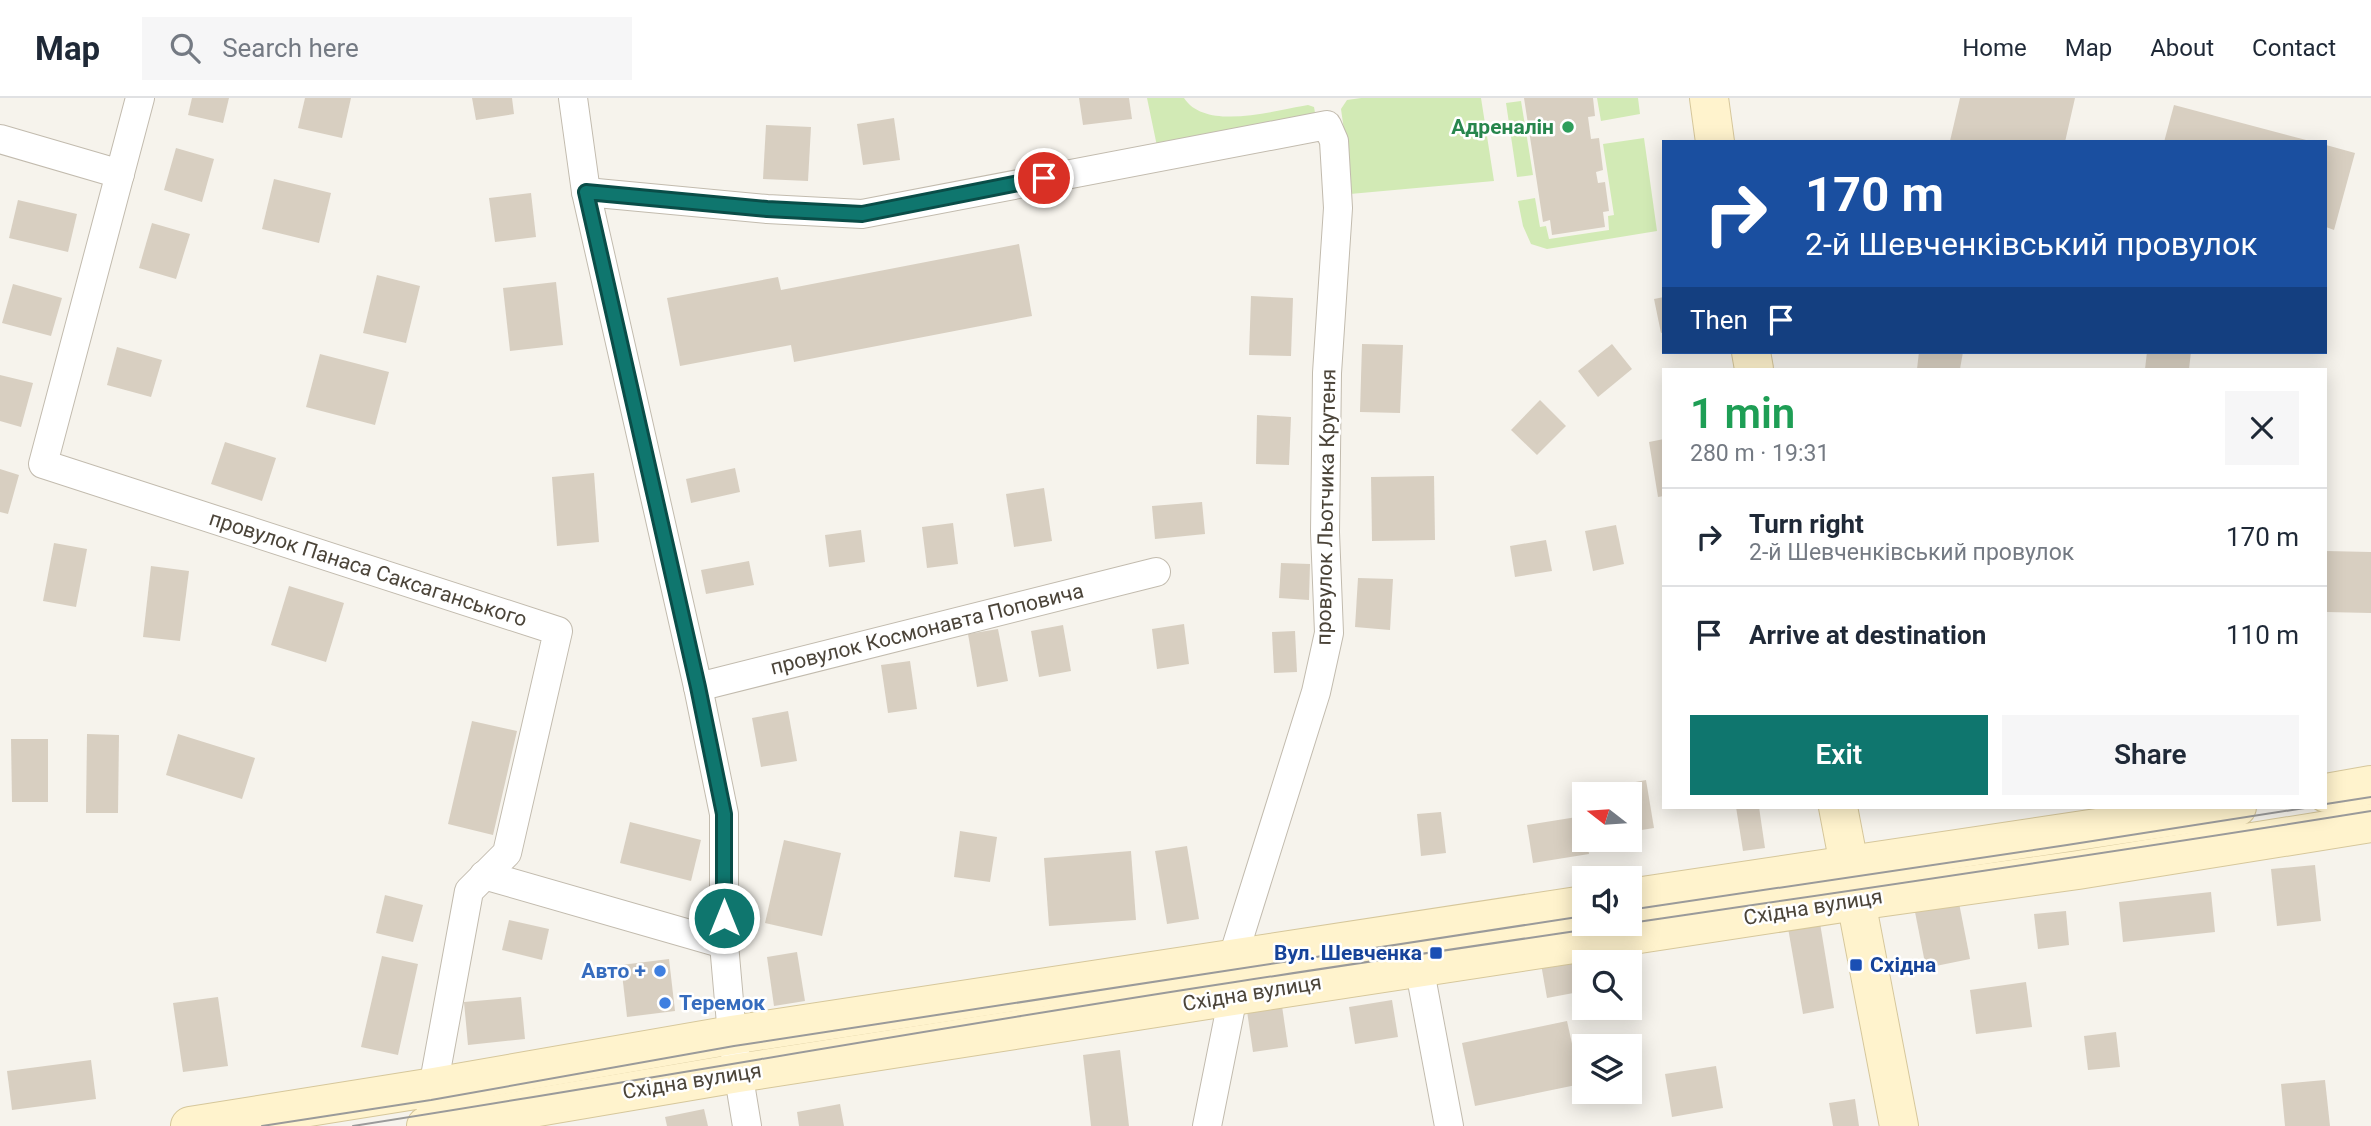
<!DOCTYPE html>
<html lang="en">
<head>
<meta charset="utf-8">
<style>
  :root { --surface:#fff; --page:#f6f6f7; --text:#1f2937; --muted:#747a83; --line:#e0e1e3; --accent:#0f766e }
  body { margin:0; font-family:Roboto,sans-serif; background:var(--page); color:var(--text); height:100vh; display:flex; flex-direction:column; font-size:26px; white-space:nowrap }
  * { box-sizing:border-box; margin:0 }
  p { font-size:23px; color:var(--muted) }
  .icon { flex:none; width:38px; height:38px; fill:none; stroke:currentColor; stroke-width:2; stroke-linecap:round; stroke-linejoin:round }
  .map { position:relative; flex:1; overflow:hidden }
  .drawer { position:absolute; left:1662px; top:270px; width:665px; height:441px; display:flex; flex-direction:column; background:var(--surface); border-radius:0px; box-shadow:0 4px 18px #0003 }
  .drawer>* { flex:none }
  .banner { position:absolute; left:1662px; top:42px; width:665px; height:214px; border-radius:0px; box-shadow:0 4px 18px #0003; background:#1a4fa0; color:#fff; overflow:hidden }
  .needle { width:46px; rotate:287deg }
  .fabs { position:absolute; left:1572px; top:684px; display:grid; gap:14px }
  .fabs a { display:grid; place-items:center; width:70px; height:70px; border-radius:0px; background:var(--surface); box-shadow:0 4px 18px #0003; font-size:35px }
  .pin { position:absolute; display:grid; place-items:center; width:60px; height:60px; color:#fff; margin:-30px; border:4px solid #fff; border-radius:50%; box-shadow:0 2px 7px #0007 }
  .me { position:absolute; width:77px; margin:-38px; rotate:0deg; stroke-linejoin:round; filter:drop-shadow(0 0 5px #0008) }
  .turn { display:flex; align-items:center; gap:24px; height:147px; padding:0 28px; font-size:32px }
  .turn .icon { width:91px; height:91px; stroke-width:2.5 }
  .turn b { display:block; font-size:49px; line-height:60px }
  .then { display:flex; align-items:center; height:66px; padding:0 28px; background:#0003; gap:14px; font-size:26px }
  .round { display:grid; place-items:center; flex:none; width:74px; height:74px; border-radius:0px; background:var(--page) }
  .headline { display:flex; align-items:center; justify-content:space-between; height:119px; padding:0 28px }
  h1 { font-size:42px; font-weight:600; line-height:52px; color:#1e9e55 }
  .action { display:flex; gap:14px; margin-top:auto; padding:14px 28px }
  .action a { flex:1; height:80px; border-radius:0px; background:var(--accent); color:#fff; font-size:28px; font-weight:600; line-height:80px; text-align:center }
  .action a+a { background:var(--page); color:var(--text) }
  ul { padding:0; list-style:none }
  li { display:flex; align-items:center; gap:21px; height:98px; padding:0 28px; border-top:2px solid var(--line) }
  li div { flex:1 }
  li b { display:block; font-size:26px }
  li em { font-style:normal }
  header { display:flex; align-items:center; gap:42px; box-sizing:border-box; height:98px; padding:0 35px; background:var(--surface); border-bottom:2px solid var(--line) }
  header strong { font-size:33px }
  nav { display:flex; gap:38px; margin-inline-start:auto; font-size:24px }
  .search { width:490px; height:63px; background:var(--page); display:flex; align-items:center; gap:18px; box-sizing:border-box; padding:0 24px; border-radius:0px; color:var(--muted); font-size:26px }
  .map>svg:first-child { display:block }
</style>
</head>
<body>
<header>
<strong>Map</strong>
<div class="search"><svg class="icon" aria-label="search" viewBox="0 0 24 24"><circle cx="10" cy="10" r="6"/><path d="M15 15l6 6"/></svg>Search here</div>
<nav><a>Home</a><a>Map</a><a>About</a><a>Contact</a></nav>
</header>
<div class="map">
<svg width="2371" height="1028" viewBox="0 0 2371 1028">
  <rect width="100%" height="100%" fill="#f6f3ec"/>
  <!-- green -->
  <g fill="#d2eab5">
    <path d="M 1147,0 L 1184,0 C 1206,34 1275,12 1308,7 L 1314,9 L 1316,20 L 1158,53 Z"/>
    <path d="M 1361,0 L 1481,0 L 1494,83 L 1350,96 L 1349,68 L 1341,11 L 1347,2 Z"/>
    <path d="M 1597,0 L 1638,0 L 1640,16 L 1601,23 Z"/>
    <path d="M 1521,3 L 1533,77 L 1517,79 L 1506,5 Z"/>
    <path d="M 1644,40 L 1657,133 L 1547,151 L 1531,146 L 1523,128 L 1518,103 L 1535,100 L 1540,129 L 1546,128 L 1549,141 L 1609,132 L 1608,118 L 1614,117 L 1603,46 Z"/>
  </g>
  <!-- building -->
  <g fill="#d8cfc1">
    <path d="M 192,0 L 229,0 L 223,25 L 188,17 Z"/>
    <path d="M 305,0 L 351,0 L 342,40 L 298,30 Z"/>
    <path d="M 472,0 L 512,0 L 514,16 L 476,22 Z"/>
    <path d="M 1079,0 L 1129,0 L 1132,21 L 1083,27 Z"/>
    <path d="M 1524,0 L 1593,0 L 1595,18 L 1588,19 L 1591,41 L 1599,40 L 1603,72 L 1596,74 L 1598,85 L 1605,84 L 1609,113 L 1603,114 L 1605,129 L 1552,137 L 1550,122 L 1543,124 Z"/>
    <path d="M 1960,0 L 2075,0 L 2065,44 L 1956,44 L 1950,43 Z"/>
    <path d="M 2174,7 L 2310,43 L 2310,44 L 2164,44 Z"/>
    <path d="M 894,20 L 900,62 L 863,67 L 857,26 Z"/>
    <path d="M 766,27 L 811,29 L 808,83 L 763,81 Z"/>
    <path d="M 2326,47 L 2355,55 L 2334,132 L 2326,129 Z"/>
    <path d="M 176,50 L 214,61 L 202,104 L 164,92 Z"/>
    <path d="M 274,81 L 331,95 L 319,145 L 262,131 Z"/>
    <path d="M 531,95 L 536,139 L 495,144 L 489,100 Z"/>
    <path d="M 18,102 L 77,116 L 68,154 L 9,140 Z"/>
    <path d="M 152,125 L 190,136 L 176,181 L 139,170 Z"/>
    <path d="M 1019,146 L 1032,218 L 794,264 L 791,247 L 680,268 L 667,200 L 778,179 L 781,192 Z"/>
    <path d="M 377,177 L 420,188 L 406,245 L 363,235 Z"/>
    <path d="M 556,184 L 563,247 L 510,253 L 503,190 Z"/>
    <path d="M 13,186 L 62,200 L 51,238 L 2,225 Z"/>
    <path d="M 1251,198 L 1293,200 L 1291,258 L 1249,257 Z"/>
    <path d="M 1664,199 L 1664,234 L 1661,235 L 1654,201 Z"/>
    <path d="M 1362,246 L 1403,247 L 1400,315 L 1360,314 Z"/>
    <path d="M 1612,246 L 1632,271 L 1598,299 L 1578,273 Z"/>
    <path d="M 117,249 L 162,262 L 151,299 L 107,287 Z"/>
    <path d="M 1919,254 L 1963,254 L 1960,271 L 1917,271 Z"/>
    <path d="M 2147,254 L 2191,254 L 2189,271 L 2145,271 Z"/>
    <path d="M 320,256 L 389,274 L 375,327 L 306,309 Z"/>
    <path d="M 0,277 L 33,285 L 21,329 L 0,323 Z"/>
    <path d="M 1540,302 L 1566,328 L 1537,357 L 1511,332 Z"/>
    <path d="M 1257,317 L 1291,319 L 1289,367 L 1256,366 Z"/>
    <path d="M 1664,341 L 1664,398 L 1658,399 L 1649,344 Z"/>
    <path d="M 225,344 L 276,360 L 262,403 L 211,386 Z"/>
    <path d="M 735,370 L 740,394 L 691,405 L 686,381 Z"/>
    <path d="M 0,371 L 19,377 L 8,416 L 0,414 Z"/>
    <path d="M 594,375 L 599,444 L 557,448 L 552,379 Z"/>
    <path d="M 1434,378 L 1435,442 L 1372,443 L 1371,379 Z"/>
    <path d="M 1044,390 L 1052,443 L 1014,449 L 1006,396 Z"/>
    <path d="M 1202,404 L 1205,436 L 1155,441 L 1152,408 Z"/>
    <path d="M 953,425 L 958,466 L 927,470 L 922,429 Z"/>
    <path d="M 1616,427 L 1624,466 L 1593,473 L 1585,433 Z"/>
    <path d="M 861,432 L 865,464 L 829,469 L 825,437 Z"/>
    <path d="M 1546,442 L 1552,473 L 1515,479 L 1510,448 Z"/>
    <path d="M 54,445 L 87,451 L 76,509 L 43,503 Z"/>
    <path d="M 2326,453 L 2371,454 L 2371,515 L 2326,514 Z"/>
    <path d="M 749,463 L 754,487 L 706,496 L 701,472 Z"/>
    <path d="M 1281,465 L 1310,466 L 1309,502 L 1279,500 Z"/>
    <path d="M 151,468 L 189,473 L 180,543 L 143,539 Z"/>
    <path d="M 1358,480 L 1393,481 L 1390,532 L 1355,529 Z"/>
    <path d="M 289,488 L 344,505 L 326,564 L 271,547 Z"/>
    <path d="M 1184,526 L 1189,566 L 1157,571 L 1152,531 Z"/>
    <path d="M 1063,527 L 1071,573 L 1039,579 L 1031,533 Z"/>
    <path d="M 998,531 L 1008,583 L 977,589 L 968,536 Z"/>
    <path d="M 1295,533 L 1297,574 L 1274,575 L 1272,534 Z"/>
    <path d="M 910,563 L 917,611 L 888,615 L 881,567 Z"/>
    <path d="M 788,613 L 797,663 L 761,669 L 752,620 Z"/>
    <path d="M 472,623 L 517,633 L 493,737 L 448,726 Z"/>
    <path d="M 87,636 L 119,637 L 118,715 L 86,715 Z"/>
    <path d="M 178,636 L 255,660 L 242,701 L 166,677 Z"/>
    <path d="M 11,641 L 48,641 L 48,704 L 12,704 Z"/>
    <path d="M 1646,682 L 1654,730 L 1629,734 L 1629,696 L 1615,696 L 1614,688 Z"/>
    <path d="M 1736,709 L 1759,709 L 1765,750 L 1743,753 Z"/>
    <path d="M 1441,714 L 1446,755 L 1421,758 L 1417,716 Z"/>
    <path d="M 1583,718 L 1584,742 L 1587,742 L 1589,756 L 1533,765 L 1527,727 Z"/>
    <path d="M 630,724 L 701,742 L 691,783 L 620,765 Z"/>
    <path d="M 960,733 L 997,739 L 990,784 L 954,779 Z"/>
    <path d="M 784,742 L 841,755 L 822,838 L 765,825 Z"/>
    <path d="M 1187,748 L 1199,821 L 1167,826 L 1155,753 Z"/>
    <path d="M 1131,753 L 1136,822 L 1049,828 L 1044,760 Z"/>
    <path d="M 2315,767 L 2321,823 L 2277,828 L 2271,771 Z"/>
    <path d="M 2211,794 L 2215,834 L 2123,844 L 2119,804 Z"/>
    <path d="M 385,797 L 423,807 L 413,844 L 376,835 Z"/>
    <path d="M 1959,805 L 1970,861 L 1926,870 L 1915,814 Z"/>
    <path d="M 2066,813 L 2069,847 L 2038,851 L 2034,816 Z"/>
    <path d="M 509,822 L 549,831 L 542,862 L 502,852 Z"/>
    <path d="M 1820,825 L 1834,910 L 1803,916 L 1788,830 Z"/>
    <path d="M 1610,853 L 1612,864 L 1584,864 L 1584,893 L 1547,900 L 1541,866 Z"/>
    <path d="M 797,854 L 805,903 L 774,908 L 767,859 Z"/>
    <path d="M 382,858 L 418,866 L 398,957 L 361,949 Z"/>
    <path d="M 669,861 L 675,913 L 627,919 L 621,867 Z"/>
    <path d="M 2026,884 L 2032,929 L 1976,936 L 1970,892 Z"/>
    <path d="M 218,899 L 228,968 L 183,974 L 173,905 Z"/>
    <path d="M 521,899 L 525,941 L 468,947 L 464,904 Z"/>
    <path d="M 1392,902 L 1398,939 L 1355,946 L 1349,909 Z"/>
    <path d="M 1282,908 L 1288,949 L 1253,954 L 1247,913 Z"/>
    <path d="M 1567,923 L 1581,986 L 1475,1008 L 1462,945 Z"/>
    <path d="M 2116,934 L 2120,969 L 2088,972 L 2084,938 Z"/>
    <path d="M 1120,952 L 1129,1028 L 1091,1028 L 1083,957 Z"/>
    <path d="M 91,962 L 96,1001 L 12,1012 L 7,973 Z"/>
    <path d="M 1716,968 L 1723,1010 L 1672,1019 L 1665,976 Z"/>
    <path d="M 2325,982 L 2330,1028 L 2285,1028 L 2281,986 Z"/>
    <path d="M 1855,1001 L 1859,1028 L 1833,1028 L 1829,1005 Z"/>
    <path d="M 840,1006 L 844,1028 L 799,1028 L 797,1014 Z"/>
    <path d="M 704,1011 L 708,1028 L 667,1028 L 665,1019 Z"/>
  </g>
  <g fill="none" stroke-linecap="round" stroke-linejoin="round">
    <!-- street casing -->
    <g stroke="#c2bbae" stroke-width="30">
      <g id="street">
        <path d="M 140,0 L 43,366 L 558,533 L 507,755 L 469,793 L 430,1006"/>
        <path d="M 573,0 L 586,94 L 698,589 L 724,716 L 724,846 L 732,937 L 747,1028"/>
        <path d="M 0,41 L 120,76"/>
        <path d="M 586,94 L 767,111 L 862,116 L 1327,27 L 1334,43 L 1338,110 L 1327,275 L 1325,434 L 1329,535 L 1316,594 L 1233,859 L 1233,898 L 1207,1028"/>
        <path d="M 698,589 L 1156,474"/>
        <path d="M 484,777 L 724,846"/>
        <path d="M 1416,852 L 1449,1028"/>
      </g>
    </g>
    <!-- secondary casing -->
    <g stroke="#d6c79b" stroke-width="40">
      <g id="secondary">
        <path d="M 1709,0 L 1715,44"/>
        <path d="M 1751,254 L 1754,271"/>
        <path d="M 2326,695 L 2371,687"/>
        <path d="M 1838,709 L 1899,1028"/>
        <path d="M 1629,800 L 2237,709"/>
        <path d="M 190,1028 L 434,989 L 732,937 L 1584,807"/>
        <path d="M 426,1028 L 738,975 L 1233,898 L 1856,803 L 2078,772 L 2371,725"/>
      </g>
    </g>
    <!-- street -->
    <use href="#street" stroke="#fff" stroke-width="28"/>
    <!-- secondary -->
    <use href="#secondary" stroke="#fff3cd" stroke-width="38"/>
    <!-- tram -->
    <g stroke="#9a9a9a" stroke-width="2">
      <path d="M 2326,706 L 2371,699"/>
      <path d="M 1629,812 L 2067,747 L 2311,709"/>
      <path d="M 262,1028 L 431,1002 L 734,948 L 1584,818"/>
      <path d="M 353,1028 C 647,982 940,929 1235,884 C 1613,826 1993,774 2371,713"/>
    </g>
  </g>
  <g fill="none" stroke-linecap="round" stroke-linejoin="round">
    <!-- route casing -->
    <g stroke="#0a4d48" stroke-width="18">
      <path id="route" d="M 724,820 L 724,716 L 698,589 L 586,94 L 767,111 L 862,116 L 1044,80"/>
    </g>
    <!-- route -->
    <use href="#route" stroke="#0f766e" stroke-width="12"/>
  </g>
  <!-- markers -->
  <circle fill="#2e9e5b" stroke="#fff" stroke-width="2.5" cx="1568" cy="29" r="7"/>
  <g fill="#1a4fb4" stroke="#fff" stroke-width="2.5">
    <rect x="1429" y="848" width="14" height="14" rx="3.5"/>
    <rect x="1849" y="860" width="14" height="14" rx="3.5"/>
  </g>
  <g fill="#3f7fe0" stroke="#fff" stroke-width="2.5">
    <circle cx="660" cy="873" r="7"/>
    <circle cx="665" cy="905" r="7"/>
  </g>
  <g text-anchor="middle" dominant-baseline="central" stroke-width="5" stroke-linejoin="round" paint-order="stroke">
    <!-- leisure labels -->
    <g font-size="21" font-weight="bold" fill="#27864d" stroke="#fff" text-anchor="end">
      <text x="1554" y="29">Адреналін</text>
    </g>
    <!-- street labels -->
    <g font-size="21" fill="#4b4439" stroke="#fff">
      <text transform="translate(1326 409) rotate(-89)">провулок Льотчика Крутеня</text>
      <text transform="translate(368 471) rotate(18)">провулок Панаса Саксаганського</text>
      <text transform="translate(927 531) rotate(-14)">провулок Космонавта Поповича</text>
      <text transform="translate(1813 809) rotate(-9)">Східна вулиця</text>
      <text transform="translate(1252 895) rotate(-9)">Східна вулиця</text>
      <text transform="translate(692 983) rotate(-9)">Східна вулиця</text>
    </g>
    <!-- transit labels -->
    <g font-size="21" font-weight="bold" fill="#164399" stroke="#fff" text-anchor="end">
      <text x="1422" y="855">Вул. Шевченка</text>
      <text x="1870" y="867" text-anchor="start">Східна</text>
    </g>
    <!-- shop labels -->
    <g font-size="21" font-weight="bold" fill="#366cbe" stroke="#fff" text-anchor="end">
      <text x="646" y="873">Авто +</text>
      <text x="679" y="905" text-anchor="start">Теремок</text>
    </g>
  </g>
</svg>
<div class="fabs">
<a><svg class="needle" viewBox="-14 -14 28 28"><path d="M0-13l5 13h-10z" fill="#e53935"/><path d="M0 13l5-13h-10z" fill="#747a83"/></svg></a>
<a><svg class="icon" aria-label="sound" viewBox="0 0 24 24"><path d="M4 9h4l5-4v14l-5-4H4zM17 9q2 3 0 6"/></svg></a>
<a><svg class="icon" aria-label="search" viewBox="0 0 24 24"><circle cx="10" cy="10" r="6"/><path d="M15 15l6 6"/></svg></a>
<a><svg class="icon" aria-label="layers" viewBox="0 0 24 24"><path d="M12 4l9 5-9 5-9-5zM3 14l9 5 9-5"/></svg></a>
</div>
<div class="pin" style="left:1044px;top:80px;background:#d93025"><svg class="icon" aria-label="arrive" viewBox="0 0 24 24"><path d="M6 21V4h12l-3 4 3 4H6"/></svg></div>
<svg class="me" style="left:724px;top:820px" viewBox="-20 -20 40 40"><circle r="17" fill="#0f766e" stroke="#fff" stroke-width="3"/><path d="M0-11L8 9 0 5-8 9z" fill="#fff"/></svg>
<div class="banner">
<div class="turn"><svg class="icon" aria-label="right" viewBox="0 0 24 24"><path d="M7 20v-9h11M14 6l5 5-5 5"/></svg><div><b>170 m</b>2-й Шевченківський провулок</div></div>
<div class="then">Then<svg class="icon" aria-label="arrive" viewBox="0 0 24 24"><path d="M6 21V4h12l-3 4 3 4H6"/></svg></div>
</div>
<section class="drawer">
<div class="headline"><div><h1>1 min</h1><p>280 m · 19:31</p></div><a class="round"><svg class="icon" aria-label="close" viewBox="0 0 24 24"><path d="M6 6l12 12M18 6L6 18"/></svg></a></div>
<ul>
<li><svg class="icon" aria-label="right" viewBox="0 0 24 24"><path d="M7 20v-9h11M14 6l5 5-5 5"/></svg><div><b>Turn right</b><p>2-й Шевченківський провулок</p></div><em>170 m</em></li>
<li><svg class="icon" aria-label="arrive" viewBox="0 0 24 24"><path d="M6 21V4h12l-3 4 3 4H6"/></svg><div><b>Arrive at destination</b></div><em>110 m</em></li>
</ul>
<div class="action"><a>Exit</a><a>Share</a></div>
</section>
</div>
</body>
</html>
